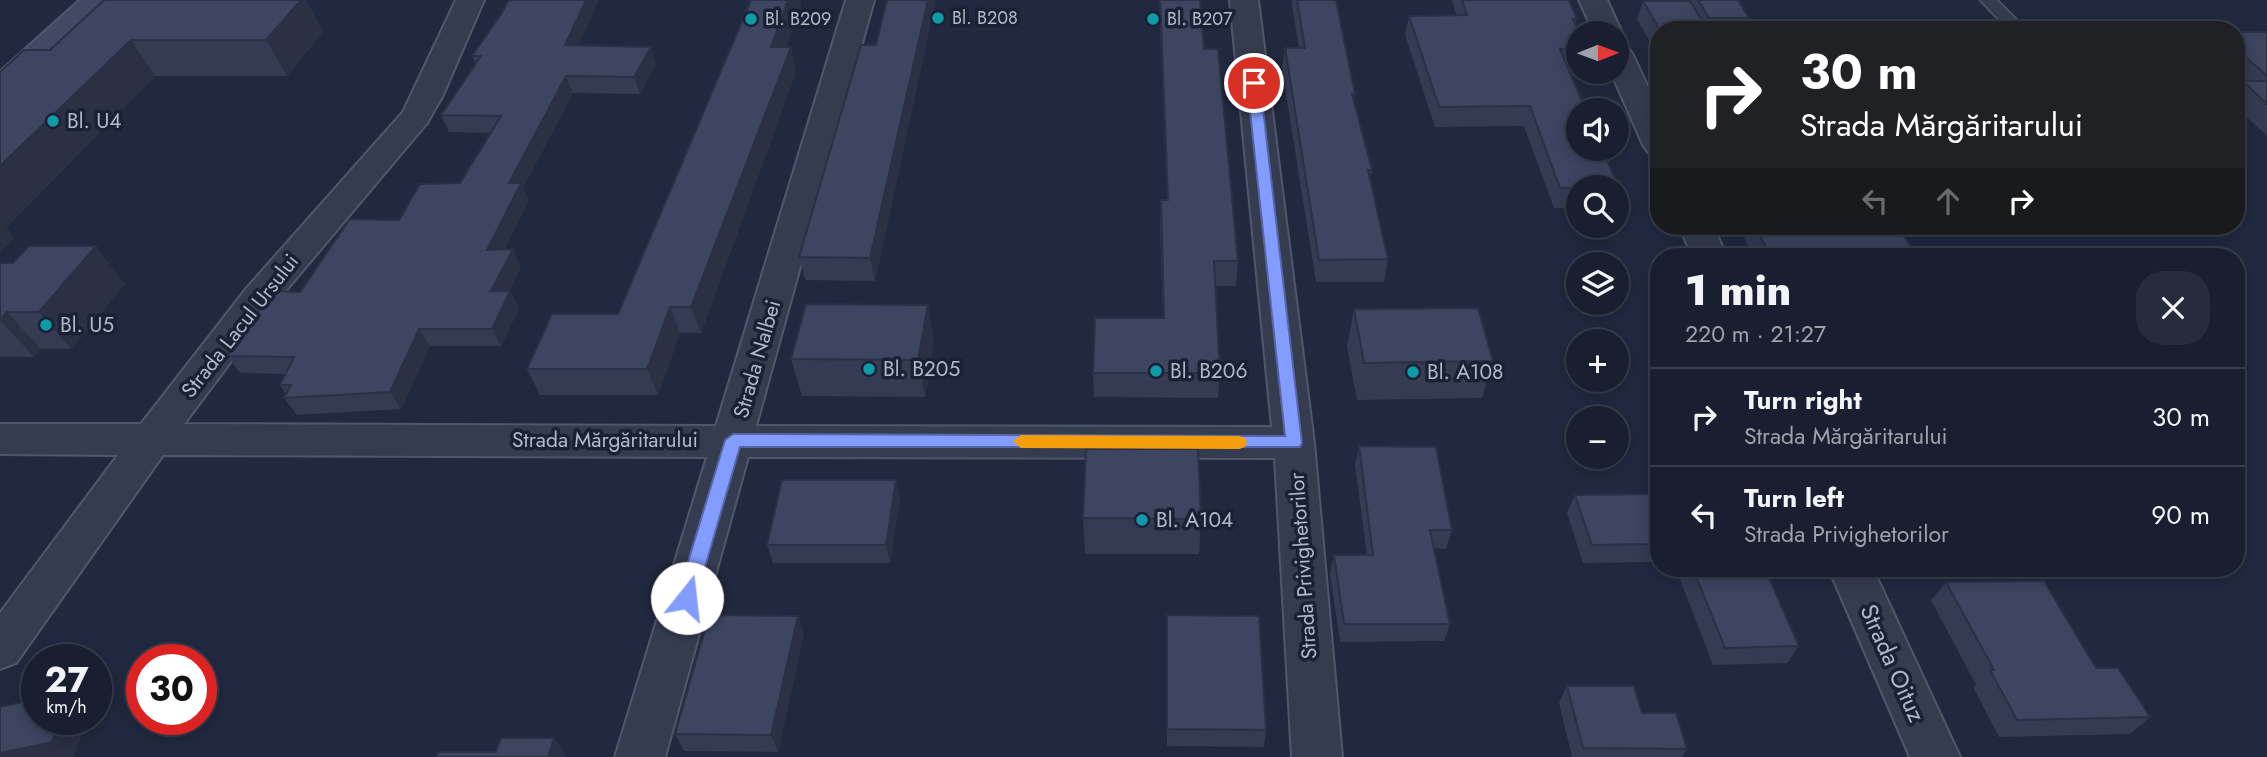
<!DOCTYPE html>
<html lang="en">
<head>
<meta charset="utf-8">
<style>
  :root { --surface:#191f30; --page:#262c3c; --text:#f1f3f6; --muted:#9fa2ab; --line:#373d4c }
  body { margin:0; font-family:Jost,sans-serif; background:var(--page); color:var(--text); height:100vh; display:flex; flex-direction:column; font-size:26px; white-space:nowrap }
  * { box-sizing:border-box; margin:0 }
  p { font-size:23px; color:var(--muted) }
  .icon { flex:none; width:38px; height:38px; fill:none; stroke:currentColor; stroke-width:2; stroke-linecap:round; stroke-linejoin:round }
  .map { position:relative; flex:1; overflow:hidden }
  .details { position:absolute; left:1650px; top:248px; width:595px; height:329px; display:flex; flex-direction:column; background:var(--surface); border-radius:28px; box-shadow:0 4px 18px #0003,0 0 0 2px var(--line) }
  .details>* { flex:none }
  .hud { position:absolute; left:1650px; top:21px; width:595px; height:214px; border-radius:28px; box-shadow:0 4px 18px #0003,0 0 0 2px var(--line); background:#202124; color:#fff; overflow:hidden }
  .needle { width:46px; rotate:89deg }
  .controls { position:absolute; left:1566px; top:21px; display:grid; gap:14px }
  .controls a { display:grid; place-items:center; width:63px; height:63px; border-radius:50%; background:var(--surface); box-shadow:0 4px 18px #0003,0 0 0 2px var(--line); font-size:35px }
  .speed { position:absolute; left:21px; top:644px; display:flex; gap:14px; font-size:35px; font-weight:700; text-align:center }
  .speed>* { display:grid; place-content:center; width:91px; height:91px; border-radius:50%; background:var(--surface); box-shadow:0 4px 18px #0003,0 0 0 2px var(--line); line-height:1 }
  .speed small { font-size:18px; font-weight:400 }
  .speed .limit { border:10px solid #d22; background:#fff; color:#111 }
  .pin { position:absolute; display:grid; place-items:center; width:60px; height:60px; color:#fff; margin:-30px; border:4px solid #fff; border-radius:50%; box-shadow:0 2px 7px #0007 }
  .me { position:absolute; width:77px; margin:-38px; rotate:16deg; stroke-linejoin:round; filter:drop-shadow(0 0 5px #0008) }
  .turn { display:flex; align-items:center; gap:24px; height:147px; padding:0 35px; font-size:32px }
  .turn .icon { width:91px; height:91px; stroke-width:2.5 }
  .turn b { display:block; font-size:49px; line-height:60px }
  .lanes { display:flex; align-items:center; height:66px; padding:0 35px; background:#0003; justify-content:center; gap:35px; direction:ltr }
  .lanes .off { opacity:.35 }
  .round { display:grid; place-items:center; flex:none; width:74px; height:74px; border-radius:28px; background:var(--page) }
  .head { display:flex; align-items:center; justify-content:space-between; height:119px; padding:0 35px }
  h1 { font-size:42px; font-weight:800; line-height:52px }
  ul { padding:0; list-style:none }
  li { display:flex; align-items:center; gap:21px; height:98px; padding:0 35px; border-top:2px solid var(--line) }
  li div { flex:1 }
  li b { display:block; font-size:26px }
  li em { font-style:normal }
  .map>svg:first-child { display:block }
</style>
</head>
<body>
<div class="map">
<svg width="2267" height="757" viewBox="0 0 2267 757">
  <rect width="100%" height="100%" fill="#212940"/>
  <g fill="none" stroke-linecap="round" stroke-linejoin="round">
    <!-- service casing -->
    <g stroke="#51576b" stroke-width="3">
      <path id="service" d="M 1980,0 L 1997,0 L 2027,30 L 2009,30 Z"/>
    </g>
    <!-- minor casing -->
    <g stroke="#51576b" stroke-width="4">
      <g id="minor">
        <path d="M 456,0 L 484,0 L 443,95 L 427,123 L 272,307 L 184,424 L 716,426 L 846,0 L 874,0 L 756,426 L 1272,427 L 1230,0 L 1258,0 L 1314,443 L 1342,757 L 1292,757 L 1275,458 L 748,457 L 665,757 L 615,757 L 707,457 L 163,455 L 16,663 L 0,669 L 0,613 L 118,455 L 0,454 L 0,424 L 141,424 L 246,289 L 403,112 Z"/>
        <path d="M 1579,0 L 1607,0 L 1622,33 L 1618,39 L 1617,33 L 1594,33 Z"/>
        <path d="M 1617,44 L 1627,47 L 1632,53 L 1659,111 L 1659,155 L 1648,152 L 1643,145 L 1611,72 L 1617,72 Z"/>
        <path d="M 1679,226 L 1713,226 L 1727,257 L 1693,257 Z"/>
        <path d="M 1829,569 L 1873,569 L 1960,757 L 1910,757 Z"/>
      </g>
    </g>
    <!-- secondary casing -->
    <g stroke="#51576b" stroke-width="4">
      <path id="secondary" d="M 80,0 L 110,0 L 11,94 L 0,97 L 0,72 Z"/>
    </g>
    <!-- service -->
    <use href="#service" fill="#363c50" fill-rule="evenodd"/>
    <!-- minor -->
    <use href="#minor" fill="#363c50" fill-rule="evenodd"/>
    <!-- secondary -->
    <use href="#secondary" fill="#434963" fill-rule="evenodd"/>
  </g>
  <!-- wall -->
  <g fill="#343b53">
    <path d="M 104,0 L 306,0 L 323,32 L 287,76 L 155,76 L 6,228 L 14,238 L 0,252 L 0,72 L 50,50 Z"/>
    <path d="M 751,0 L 800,0 L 801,4 L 786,47 L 791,47 L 796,72 L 701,333 L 680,333 L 658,395 L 540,395 L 527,369 L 618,314 Z"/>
    <path d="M 887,0 L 935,0 L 935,3 L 875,281 L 805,280 L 799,257 L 876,45 Z"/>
    <path d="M 1159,0 L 1200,0 L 1204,49 L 1238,261 L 1236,286 L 1216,286 L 1220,373 L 1218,398 L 1094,397 L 1093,373 L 1163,318 L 1160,225 L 1161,200 L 1167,200 Z"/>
    <path d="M 1292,0 L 1336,0 L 1355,94 L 1354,101 L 1372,170 L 1370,179 L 1388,259 L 1384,282 L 1316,282 L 1282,69 L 1285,48 L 1299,48 L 1292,5 Z"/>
    <path d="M 1452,0 L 1569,0 L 1577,19 L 1575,25 L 1578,48 L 1578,68 L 1569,68 L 1619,188 L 1617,192 L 1617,187 L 1578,187 L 1578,208 L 1554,208 L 1524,126 L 1435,127 L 1405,35 L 1409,16 L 1456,15 Z"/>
    <path d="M 1682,0 L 1738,0 L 1749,18 L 1745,30 L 1659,30 L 1659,58 L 1637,19 L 1643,1 L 1682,1 Z"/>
    <path d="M 2236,32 L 2267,32 L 2267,136 L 2236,107 L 2236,90 L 2241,84 L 2236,79 Z"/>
    <path d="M 578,46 L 656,64 L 640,94 L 573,93 L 523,188 L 529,200 L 504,250 L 521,267 L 509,291 L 510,291 L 519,309 L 501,346 L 430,346 L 401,409 L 297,415 L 284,398 L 286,394 L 280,385 L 285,374 L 240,373 L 227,356 L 300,292 L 399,220 L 460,183 L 491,133 L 449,132 L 441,115 L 476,64 L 472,56 Z"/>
    <path d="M 1738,226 L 1897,226 L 1918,257 L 1754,257 Z"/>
    <path d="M 0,263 L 125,284 L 71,349 L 41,349 L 34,357 L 0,357 Z"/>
    <path d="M 928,305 L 934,342 L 925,397 L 802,396 L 791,359 Z"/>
    <path d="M 1354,309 L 1493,361 L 1482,398 L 1357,400 L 1347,346 Z"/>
    <path d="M 1359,446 L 1452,530 L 1446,549 L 1434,548 L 1450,624 L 1444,641 L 1340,642 L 1330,573 L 1334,555 L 1367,555 L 1355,465 Z"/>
    <path d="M 896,480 L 900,498 L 890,563 L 773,563 L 767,545 Z"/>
    <path d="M 1656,480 L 1659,480 L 1659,562 L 1583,563 L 1567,513 L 1575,495 L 1650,494 Z"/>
    <path d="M 1083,518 L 1201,519 L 1199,554 L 1085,554 Z"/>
    <path d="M 1676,569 L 1765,569 L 1799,646 L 1787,663 L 1713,665 Z"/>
    <path d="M 1946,582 L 2096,668 L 2150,717 L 2130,734 L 1999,737 L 1973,687 L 1976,685 L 1931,600 Z"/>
    <path d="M 1167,615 L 1266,730 L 1264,747 L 1167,746 Z"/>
    <path d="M 804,633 L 778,752 L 684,751 L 675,734 Z"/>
    <path d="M 1567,686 L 1687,749 L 1682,757 L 1572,757 L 1559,703 Z"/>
  </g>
  <!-- shaded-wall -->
  <g fill="#2b3044">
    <path d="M 301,0 L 306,0 L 323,32 L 287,76 L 266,40 Z"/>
    <path d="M 586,0 L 599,0 L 571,62 L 565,45 Z"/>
    <path d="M 788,0 L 800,0 L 801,4 L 777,72 L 771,47 Z"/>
    <path d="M 928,0 L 935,0 L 935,3 L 875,281 L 870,258 Z"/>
    <path d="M 131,40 L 155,76 L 6,228 L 14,238 L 0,252 L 0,166 Z"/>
    <path d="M 651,47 L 656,64 L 640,94 L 634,77 Z"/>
    <path d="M 791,47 L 796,72 L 701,333 L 691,307 Z"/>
    <path d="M 566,76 L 573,93 L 523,188 L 529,200 L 496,267 L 487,250 L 509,183 Z"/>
    <path d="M 96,246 L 125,284 L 71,349 L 39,312 Z"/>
    <path d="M 513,249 L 521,267 L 500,309 L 491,291 Z"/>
    <path d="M 510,291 L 519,309 L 501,346 L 492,329 Z"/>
    <path d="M 928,305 L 934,342 L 925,397 L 918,360 Z"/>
    <path d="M 670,307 L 680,333 L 658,395 L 647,369 Z"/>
    <path d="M 7,312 L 41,349 L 34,357 L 0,320 Z"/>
    <path d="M 419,329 L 430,346 L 401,409 L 390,392 Z"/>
    <path d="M 896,480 L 900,498 L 890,563 L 886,545 Z"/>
    <path d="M 798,616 L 804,633 L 778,752 L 771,735 Z"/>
    <path d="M 60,719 L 87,719 L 74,757 L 0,757 L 0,753 Z"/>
    <path d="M 554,738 L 566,754 L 565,757 L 548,757 Z"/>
  </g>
  <!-- building -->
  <g fill="#3d4561" stroke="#2b3044" stroke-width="2">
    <path d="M 104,0 L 301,0 L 266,40 L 131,40 L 0,166 L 0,72 L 24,50 L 50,50 Z"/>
    <path d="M 509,0 L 586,0 L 565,45 L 651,47 L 634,77 L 566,76 L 509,183 L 521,183 L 487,250 L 513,249 L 491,291 L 510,291 L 492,329 L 419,329 L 390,392 L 284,398 L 291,385 L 280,385 L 294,357 L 227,356 L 273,291 L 300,292 L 350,219 L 399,220 L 420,184 L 460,183 L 501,116 L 441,115 L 481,56 L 472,56 L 501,14 Z"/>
    <path d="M 751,0 L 788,0 L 771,47 L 791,47 L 691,307 L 670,307 L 647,369 L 527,369 L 552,314 L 618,314 Z"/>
    <path d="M 887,0 L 928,0 L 870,258 L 799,257 L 861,45 L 876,45 Z"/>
    <path d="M 1160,0 L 1200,0 L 1204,49 L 1218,49 L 1238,261 L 1214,261 L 1220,373 L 1093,373 L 1095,318 L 1164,318 L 1161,200 L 1168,200 Z"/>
    <path d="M 1297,0 L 1336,0 L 1355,94 L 1352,94 L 1372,170 L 1368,170 L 1388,259 L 1319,260 L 1285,48 L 1305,48 Z"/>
    <path d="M 1462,0 L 1569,0 L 1577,19 L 1573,19 L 1579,33 L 1578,48 L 1560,49 L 1586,110 L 1578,110 L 1578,149 L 1602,149 L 1619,188 L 1560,188 L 1530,106 L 1439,107 L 1409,16 L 1467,15 Z"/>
    <path d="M 1698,0 L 1738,0 L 1749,18 L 1709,18 Z"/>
    <path d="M 1643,1 L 1690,1 L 1708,30 L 1660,30 Z"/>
    <path d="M 2236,32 L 2267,32 L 2267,76 L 2236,48 Z"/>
    <path d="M 2243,81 L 2267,81 L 2267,104 Z"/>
    <path d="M 1755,226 L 1897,226 L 1918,257 L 1771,257 Z"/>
    <path d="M 29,246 L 96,246 L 39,312 L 7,312 L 0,320 L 0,263 L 13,263 Z"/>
    <path d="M 806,304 L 928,305 L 918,360 L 791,359 Z"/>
    <path d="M 1478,308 L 1493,361 L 1364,363 L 1354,309 Z"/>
    <path d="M 1359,446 L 1436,447 L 1452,530 L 1430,530 L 1450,624 L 1344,624 L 1334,555 L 1373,555 Z"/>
    <path d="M 1086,449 L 1198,449 L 1201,519 L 1083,518 Z"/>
    <path d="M 782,480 L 896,480 L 886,545 L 767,545 Z"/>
    <path d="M 1659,494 L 1659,544 L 1592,545 L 1575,495 Z"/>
    <path d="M 1693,569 L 1765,569 L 1799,646 L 1725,648 Z"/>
    <path d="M 2044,581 L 2096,668 L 2118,668 L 2150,717 L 2017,720 L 1990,670 L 1994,670 L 1946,582 Z"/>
    <path d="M 709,615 L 798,616 L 771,735 L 675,734 Z"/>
    <path d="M 1167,615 L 1259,616 L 1266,730 L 1167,729 Z"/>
    <path d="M 1567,686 L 1634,686 L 1642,713 L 1676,713 L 1687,749 L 1583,748 Z"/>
    <path d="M 37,699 L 37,719 L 60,719 L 52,742 L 0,753 L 0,707 Z"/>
    <path d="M 501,738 L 554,738 L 548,757 L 436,757 L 438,752 L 496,752 Z"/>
  </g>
  <!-- route -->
  <path fill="#839cff" stroke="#5565a6" stroke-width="2" d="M 1254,79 L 1260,83 L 1302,443 L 1300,447 L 740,447 L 696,598 L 693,604 L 687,606 L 680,604 L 677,598 L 725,440 L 733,434 L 1285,436 L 1247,83 Z"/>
  <!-- slow -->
  <path fill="#f59e0b" d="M 1021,435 L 1239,436 L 1245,438 L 1247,442 L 1245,447 L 1239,449 L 1021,448 L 1013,441 Z"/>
  <!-- markers -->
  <g fill="#0f9aa8" stroke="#1b2135" stroke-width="2.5">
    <circle cx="938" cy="18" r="7"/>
    <circle cx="751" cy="19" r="7"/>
    <circle cx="1153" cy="19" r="7"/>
    <circle cx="53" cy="121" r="7"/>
    <circle cx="46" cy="325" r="7"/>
    <circle cx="869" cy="369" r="7"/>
    <circle cx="1156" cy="371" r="7"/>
    <circle cx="1413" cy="372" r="7"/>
    <circle cx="1142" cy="520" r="7"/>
  </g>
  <g text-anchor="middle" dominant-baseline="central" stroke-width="7" stroke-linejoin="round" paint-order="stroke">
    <!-- far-poi labels -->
    <g font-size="18" fill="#b2b7cb" stroke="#1b2135" text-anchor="start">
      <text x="952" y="18">Bl. B208</text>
      <text x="765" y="19">Bl. B209</text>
      <text x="1167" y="19">Bl. B207</text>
    </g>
    <!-- poi labels -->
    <g font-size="21" fill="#b2b7cb" stroke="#1b2135" text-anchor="start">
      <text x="67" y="121">Bl. U4</text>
      <text x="60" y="325">Bl. U5</text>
      <text x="883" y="369">Bl. B205</text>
      <text x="1170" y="371">Bl. B206</text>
      <text x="1427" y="372">Bl. A108</text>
      <text x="1156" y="520">Bl. A104</text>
    </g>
    <!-- street labels -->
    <g font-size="21" fill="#b2b7cb" stroke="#1b2135">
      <text transform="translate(240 326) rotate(-52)">Strada Lacul Ursului</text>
      <text transform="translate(757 359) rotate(-74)">Strada Nalbei</text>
      <text x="605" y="440">Strada Mărgăritarului</text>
      <text transform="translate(1303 566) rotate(-94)">Strada Privighetorilor</text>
    </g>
    <!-- near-street labels -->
    <g font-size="24" fill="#b2b7cb" stroke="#1b2135">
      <text transform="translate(1893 663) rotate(66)">Strada Oituz</text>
    </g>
  </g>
</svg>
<div class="controls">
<a><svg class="needle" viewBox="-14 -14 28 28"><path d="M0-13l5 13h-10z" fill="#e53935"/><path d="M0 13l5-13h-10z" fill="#9fa2ab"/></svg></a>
<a><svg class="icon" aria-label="sound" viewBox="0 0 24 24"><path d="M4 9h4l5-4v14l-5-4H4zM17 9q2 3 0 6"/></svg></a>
<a><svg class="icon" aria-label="search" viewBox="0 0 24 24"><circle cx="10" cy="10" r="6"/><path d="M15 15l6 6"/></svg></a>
<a><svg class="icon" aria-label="layers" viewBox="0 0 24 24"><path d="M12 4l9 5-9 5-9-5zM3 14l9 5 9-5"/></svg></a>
<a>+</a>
<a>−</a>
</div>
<div class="speed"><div>27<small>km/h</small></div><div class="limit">30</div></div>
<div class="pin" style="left:1254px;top:83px;background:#d93025"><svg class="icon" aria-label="arrive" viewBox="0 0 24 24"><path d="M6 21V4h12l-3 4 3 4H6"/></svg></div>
<svg class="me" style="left:687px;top:598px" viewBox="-20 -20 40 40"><circle r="19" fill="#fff"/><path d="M0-13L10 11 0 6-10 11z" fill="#839cff"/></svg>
<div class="hud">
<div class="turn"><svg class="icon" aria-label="right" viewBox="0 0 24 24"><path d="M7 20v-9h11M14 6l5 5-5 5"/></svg><div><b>30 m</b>Strada Mărgăritarului</div></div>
<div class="lanes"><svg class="icon off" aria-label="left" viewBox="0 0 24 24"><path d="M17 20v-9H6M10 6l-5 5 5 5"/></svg><svg class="icon off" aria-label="ahead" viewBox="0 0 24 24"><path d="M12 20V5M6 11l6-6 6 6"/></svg><svg class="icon" aria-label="right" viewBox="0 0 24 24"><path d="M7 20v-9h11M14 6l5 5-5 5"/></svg></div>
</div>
<section class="details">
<div class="head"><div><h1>1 min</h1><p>220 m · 21:27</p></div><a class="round"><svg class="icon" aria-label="close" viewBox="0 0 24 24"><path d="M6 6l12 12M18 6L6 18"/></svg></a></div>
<ul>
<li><svg class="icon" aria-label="right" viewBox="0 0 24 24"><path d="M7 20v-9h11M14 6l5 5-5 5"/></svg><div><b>Turn right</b><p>Strada Mărgăritarului</p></div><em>30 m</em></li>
<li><svg class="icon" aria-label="left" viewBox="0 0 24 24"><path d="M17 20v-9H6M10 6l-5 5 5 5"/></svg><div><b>Turn left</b><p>Strada Privighetorilor</p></div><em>90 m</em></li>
</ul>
</section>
</div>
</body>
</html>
